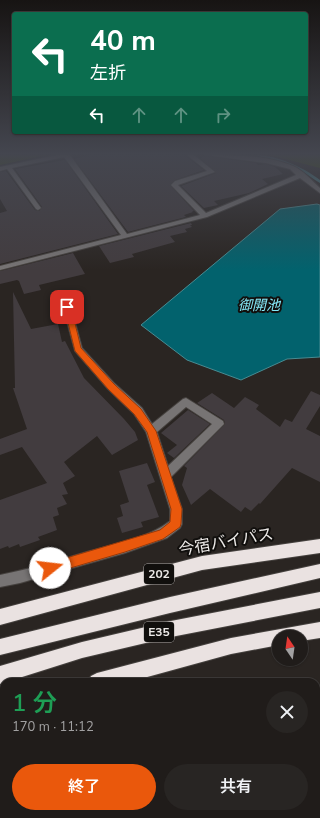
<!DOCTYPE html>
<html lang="ja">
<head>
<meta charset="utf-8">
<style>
  :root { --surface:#201c1a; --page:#282523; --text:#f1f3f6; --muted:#a2a1a2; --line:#3d3a39; --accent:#ea580c }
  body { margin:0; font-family:"Nunito Sans","Noto Sans JP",sans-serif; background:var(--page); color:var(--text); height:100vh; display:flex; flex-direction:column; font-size:15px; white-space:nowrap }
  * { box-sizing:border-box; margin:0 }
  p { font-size:13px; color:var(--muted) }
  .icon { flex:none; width:22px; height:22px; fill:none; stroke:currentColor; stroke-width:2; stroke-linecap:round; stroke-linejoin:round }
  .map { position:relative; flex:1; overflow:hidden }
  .panel { position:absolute; left:0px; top:678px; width:320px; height:140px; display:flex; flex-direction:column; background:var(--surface); border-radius:12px 12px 0 0; box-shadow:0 1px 3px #0004,0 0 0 1px var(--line) }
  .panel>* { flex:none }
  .guide { position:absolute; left:12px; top:12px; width:296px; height:122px; border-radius:4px; box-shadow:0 1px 3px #0004,0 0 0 1px var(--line); background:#0b6e4f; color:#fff; overflow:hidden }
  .needle { width:26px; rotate:347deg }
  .tools { position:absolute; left:272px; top:630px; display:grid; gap:8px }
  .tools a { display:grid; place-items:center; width:36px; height:36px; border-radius:50%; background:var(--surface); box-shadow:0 1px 3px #0004,0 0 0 1px var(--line); font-size:20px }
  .pin { position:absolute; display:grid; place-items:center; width:34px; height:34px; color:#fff; margin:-17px; border-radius:8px; box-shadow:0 2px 6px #0006 }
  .me { position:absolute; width:44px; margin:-22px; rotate:74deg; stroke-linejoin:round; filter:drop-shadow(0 0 3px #0008) }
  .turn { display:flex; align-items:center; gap:14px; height:84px; padding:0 12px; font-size:18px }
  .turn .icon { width:52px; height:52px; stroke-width:2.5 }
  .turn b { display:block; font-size:28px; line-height:34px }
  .lanes { display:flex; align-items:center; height:38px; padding:0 12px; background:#0003; justify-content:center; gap:20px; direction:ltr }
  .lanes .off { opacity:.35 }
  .round { display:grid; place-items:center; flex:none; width:42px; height:42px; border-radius:21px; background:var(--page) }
  .overview { display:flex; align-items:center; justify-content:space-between; height:68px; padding:0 12px }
  h1 { font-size:24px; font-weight:600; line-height:30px; color:#1e9e55 }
  .button { display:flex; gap:8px; margin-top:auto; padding:8px 12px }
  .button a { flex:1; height:46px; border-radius:24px; background:var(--accent); color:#fff; font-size:16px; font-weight:600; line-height:46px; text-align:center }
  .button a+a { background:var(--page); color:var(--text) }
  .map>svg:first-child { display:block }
</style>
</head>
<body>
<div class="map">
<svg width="320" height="818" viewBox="0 0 320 818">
  <rect width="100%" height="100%" fill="#2a2522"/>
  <!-- green -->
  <g fill="#3c5100">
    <path d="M 0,155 L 47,155 L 0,165 Z"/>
    <path d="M 270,155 L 320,155 L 320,168 Z"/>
  </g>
  <!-- water -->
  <path fill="#02626d" stroke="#488b92" d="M 317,204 L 320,205 L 320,357 L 287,359 L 241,380 L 187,360 L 141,325 L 280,209 Z"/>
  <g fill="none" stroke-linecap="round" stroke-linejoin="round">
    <!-- stream -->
    <path fill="#488b92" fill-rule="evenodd" d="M 255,155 C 277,155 303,167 320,180 L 320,183 C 313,179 306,173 298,169 C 284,162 269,160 255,155 Z"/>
  </g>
  <!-- building -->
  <g fill="#423c3f">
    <path d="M 89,155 L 184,155 L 204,170 L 175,180 L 170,185 L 194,211 L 192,211 L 193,212 L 184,215 L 186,217 L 128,232 L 74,159 Z"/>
    <path d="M 205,156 L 256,163 L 258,165 L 266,164 L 275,167 L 283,174 L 262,179 L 268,184 L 249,193 L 214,201 L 218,205 L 204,208 L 181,186 L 216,173 L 200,158 Z"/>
    <path d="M 65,160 L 118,234 L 0,264 L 0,213 L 7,211 L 0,199 L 0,172 L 6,171 L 35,210 L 39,211 L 42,207 L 15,169 Z"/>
    <path d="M 191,223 L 192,225 L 190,225 L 192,227 L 185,229 L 187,232 L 170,236 L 175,242 L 132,254 L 134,257 L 110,263 L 99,246 Z"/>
    <path d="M 73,253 L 85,274 L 39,285 L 41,290 L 24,294 L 19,281 L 17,280 L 0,284 L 0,271 Z"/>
    <path d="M 13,292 L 31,329 L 58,324 L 62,342 L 65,341 L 84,378 L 124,419 L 135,432 L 138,440 L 112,455 L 97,436 L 64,462 L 75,476 L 63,483 L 68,494 L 62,495 L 67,504 L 57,508 L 59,515 L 53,517 L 57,530 L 38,537 L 40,540 L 20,547 L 19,544 L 9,548 L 8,546 L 0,549 L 0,500 L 47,483 L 22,447 L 0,455 L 0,439 L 27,429 L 13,388 L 15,388 Z"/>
    <path d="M 311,391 L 320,395 L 320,406 L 306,429 L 320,436 L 320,482 L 292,468 L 260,504 L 259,503 L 251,511 L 245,507 L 241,512 L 210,489 L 191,505 L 182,485 L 187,468 L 184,466 L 225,424 L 224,420 L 197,403 L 212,393 L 234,408 L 245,397 L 259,405 L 256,409 L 280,427 L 285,419 L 292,422 Z"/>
    <path d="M 188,410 L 210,424 L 174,458 L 167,453 L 177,445 L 161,433 Z"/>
    <path d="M 147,463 L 155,482 L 147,485 L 159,517 L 141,522 L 143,527 L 122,533 L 117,518 L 123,516 L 120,505 L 129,502 L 119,471 Z"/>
  </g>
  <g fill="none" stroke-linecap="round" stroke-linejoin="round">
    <!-- minor casing -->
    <g stroke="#45413e" stroke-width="2">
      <g id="minor">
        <path d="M 57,155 L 70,155 L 127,234 L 200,215 L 171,185 L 175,181 L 207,171 L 187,155 L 194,155 L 215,172 L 178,185 L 206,213 L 296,175 L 290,169 L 266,163 L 206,155 C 234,155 267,155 293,166 C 303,170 312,181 320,188 L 320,193 L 300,178 L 207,217 L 0,270 L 0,266 L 121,235 L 64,157 L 12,168 L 41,208 L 38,210 L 36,209 L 7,169 L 0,171 L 0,167 Z"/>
        <path d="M 67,304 L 71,307 L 82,348 L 114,383 L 142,408 L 152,424 L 183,399 L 186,398 L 223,421 L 224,424 L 171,477 L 182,509 L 182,524 L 180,528 L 167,538 L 125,553 L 20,583 L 0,587 L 0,575 C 30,569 60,560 90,551 C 116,544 148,538 170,521 L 170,509 L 146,432 L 134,414 L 108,389 L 75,351 L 63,307 ZM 186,407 L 212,424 L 168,466 L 157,432 Z"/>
      </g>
    </g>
    <!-- highway casing -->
    <g stroke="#45413e" stroke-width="2">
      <g id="highway">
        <path d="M 320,539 L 320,553 L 202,570 L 0,625 L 0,609 L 202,556 Z"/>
        <path d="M 320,564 L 320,578 L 170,613 L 0,655 L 0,639 L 170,597 Z"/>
        <path d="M 320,592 L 320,608 L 171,637 L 82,658 L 0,684 L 0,666 L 82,642 L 171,621 Z"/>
        <path d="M 320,622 L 320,638 L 301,641 L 301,637 L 279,637 L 279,645 L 231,654 L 129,682 L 88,682 L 91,676 L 97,673 L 231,638 Z"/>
        <path d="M 4,698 L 4,716 L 0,717 L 0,699 Z"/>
      </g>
    </g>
    <!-- minor -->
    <use href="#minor" fill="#777474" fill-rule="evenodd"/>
    <!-- highway -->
    <use href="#highway" fill="#eae2e1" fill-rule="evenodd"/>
  </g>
  <!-- sky -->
  <linearGradient id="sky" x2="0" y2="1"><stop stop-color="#171413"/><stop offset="0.57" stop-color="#44464f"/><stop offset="1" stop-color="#44464f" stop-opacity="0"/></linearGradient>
  <rect width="320" height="270" fill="url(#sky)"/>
  <!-- route -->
  <path fill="#ea580c" stroke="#983908" d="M 65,305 L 67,305 L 71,307 L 81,348 L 114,384 L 141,409 L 156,431 L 182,509 L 181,524 L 180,527 L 163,539 L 125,552 L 50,574 L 46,572 L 44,568 L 46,564 L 160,530 L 170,522 L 171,509 L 147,432 L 134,414 L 108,389 L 75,351 L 64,307 Z"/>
  <g text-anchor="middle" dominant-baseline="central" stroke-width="4" stroke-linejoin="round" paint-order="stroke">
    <!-- shield labels -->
    <g fill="#110f0d" stroke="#aba8a6" stroke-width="1">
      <rect x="144" y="564" width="30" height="20" rx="3"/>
      <rect x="144" y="622" width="30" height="20" rx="3"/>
    </g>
    <g font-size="12" font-weight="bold" fill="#edeae8">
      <text x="159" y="574">202</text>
      <text x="159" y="632">E35</text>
    </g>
    <!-- water labels -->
    <g font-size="14" font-style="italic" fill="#85e8f7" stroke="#110f0d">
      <text x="259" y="305">御開池</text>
    </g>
    <!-- near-street labels -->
    <g font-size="16" fill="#edeae8" stroke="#110f0d">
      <text transform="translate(226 542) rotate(-10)">今宿バイパス</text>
    </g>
  </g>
</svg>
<div class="tools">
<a><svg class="needle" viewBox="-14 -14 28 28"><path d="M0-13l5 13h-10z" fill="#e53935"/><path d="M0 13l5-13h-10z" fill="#a2a1a2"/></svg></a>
</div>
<div class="pin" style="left:67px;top:307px;background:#d93025"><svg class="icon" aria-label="arrive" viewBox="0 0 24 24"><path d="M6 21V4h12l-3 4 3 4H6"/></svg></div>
<svg class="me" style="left:50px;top:568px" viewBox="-20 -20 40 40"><circle r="19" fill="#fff"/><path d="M0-13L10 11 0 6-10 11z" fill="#ea580c"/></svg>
<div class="guide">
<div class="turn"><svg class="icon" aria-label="left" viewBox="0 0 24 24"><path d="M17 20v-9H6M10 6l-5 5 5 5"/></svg><div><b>40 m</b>左折</div></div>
<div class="lanes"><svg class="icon" aria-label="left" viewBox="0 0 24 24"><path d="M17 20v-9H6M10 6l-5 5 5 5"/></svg><svg class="icon off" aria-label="ahead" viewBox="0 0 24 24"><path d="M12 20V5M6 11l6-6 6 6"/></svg><svg class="icon off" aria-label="ahead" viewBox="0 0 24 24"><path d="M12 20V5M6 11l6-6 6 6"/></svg><svg class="icon off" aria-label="right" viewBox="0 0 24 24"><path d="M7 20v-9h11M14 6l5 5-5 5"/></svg></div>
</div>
<section class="panel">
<div class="overview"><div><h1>1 分</h1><p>170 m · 11:12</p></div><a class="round"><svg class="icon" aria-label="close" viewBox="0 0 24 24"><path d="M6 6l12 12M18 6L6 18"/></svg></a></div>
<div class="button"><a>終了</a><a>共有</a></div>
</section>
</div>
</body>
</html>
